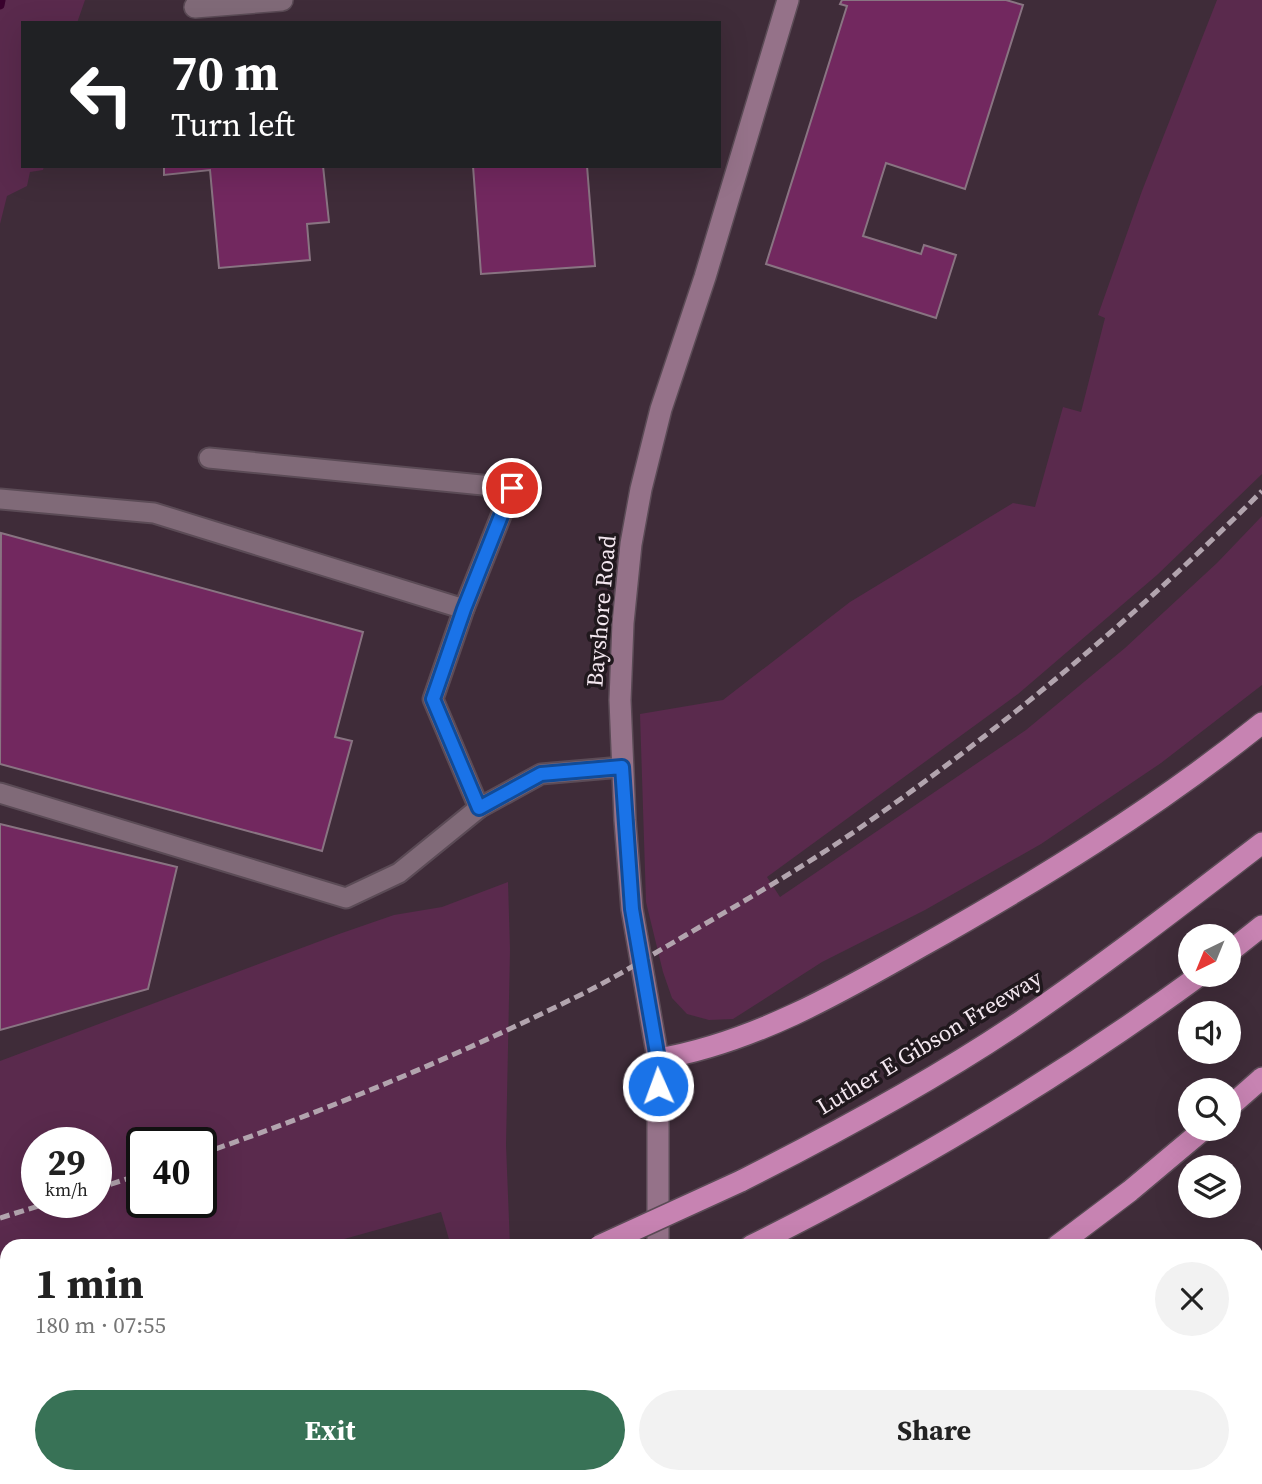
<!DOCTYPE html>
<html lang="en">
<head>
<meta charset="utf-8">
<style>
  :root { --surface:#fff; --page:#f2f2f2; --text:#222; --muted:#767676; --accent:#387256 }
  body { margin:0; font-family:"Source Serif 4",serif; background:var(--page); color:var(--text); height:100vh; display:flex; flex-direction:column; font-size:26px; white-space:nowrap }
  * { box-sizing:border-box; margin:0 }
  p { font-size:23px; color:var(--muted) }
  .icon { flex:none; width:38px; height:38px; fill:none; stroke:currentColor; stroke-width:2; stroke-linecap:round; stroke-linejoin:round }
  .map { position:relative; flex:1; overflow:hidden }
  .details { position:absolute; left:0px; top:1239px; width:1264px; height:245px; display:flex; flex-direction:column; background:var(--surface); border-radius:21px 21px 0 0; box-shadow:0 7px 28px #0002 }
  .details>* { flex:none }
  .banner { position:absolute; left:21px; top:21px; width:700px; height:147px; border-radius:0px; box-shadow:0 7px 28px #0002; background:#202124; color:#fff; overflow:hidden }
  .needle { width:46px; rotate:223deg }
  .buttons { position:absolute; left:1178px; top:924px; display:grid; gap:14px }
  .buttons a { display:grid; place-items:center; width:63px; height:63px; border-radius:50%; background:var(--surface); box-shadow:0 7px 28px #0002; font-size:35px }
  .speed { position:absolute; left:21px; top:1127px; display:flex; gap:14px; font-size:35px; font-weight:700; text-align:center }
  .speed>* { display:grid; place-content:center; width:91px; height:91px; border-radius:50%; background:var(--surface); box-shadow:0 7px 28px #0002; line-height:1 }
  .speed small { font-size:18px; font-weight:400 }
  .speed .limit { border:4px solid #111; border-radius:10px; background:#fff; color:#111 }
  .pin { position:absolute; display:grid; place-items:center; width:60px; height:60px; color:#fff; margin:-30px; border:4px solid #fff; border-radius:50%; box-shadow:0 2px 7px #0007 }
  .me { position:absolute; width:77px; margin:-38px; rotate:358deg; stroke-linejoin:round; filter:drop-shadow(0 0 5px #0008) }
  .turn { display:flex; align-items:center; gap:24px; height:147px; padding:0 35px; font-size:32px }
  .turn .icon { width:91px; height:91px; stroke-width:2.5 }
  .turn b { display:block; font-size:49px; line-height:60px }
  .round { display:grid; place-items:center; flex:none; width:74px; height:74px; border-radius:37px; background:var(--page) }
  .headline { display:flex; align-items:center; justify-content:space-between; height:119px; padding:0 35px }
  h1 { font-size:42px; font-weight:700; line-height:52px }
  .cta { display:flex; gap:14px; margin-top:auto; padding:14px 35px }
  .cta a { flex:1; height:80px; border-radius:42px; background:var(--accent); color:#fff; font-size:28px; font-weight:700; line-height:80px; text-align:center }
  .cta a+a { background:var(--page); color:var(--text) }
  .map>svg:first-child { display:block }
</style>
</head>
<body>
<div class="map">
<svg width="1262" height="1484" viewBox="0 0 1262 1484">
  <rect width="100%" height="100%" fill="#3f2c39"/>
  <!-- green -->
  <g fill="#5a2a4d" fill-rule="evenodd">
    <path d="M 0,0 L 85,0 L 77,23 L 23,23 L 23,166 L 44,166 L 43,170 L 30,172 L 27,186 L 7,196 L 0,224 Z"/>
    <path d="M 1217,0 L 1262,0 L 1262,474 L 1157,575 L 1018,694 L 767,877 L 780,897 L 1026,730 L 1125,648 L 1217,563 L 1262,516 L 1262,685 L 1161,763 L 1041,844 L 925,910 L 822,962 L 733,1019 L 709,1020 L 687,1014 L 672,998 L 663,972 L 646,902 L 640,714 L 723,700 L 850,602 L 1013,503 L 1035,507 L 1063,407 L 1081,412 L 1105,318 L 1098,315 L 1142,191 Z"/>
    <path d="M 508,882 L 510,950 L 506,1145 L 510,1246 L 451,1246 L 441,1212 L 319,1246 L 7,1246 L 7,1332 L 0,1334 L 0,1061 L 339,934 L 394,915 L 442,907 ZM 37,1143 L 96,1143 L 96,1202 L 37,1202 ZM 142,1143 L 201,1143 L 201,1202 L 142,1202 Z"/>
  </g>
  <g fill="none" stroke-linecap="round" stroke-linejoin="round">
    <!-- stream -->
    <path stroke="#39022d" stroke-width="9" d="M 0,5 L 1,0"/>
  </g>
  <!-- building -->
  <g fill="#72285f" stroke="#897482" stroke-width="2">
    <path d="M 842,0 L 1006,0 L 1023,5 L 965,189 L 886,163 L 863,236 L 921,254 L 924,245 L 956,255 L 936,318 L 766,264 L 847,6 L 840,4 Z"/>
    <path d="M 164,166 L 323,166 L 329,222 L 307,224 L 310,260 L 219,268 L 210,170 L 164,175 Z"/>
    <path d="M 473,166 L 587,166 L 595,266 L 481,274 Z"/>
    <path d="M 1,533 L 363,632 L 335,737 L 352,741 L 322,851 L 0,764 Z"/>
    <path d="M 0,824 L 177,867 L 148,989 L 0,1030 Z"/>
    <path d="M 1262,1387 L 1262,1484 L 1261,1484 L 1254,1477 L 1256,1477 L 1256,1392 Z"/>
  </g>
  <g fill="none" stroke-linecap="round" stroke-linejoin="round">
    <!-- lane casing -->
    <g stroke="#5b4b56" stroke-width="23">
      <g id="lane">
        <path d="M 0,499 L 154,513 L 464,609 L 512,488 L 209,458"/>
        <path d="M 464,609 L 433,699 L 479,808"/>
        <path d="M 0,793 L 346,898 L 399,873 L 479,808 L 541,774 L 622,767"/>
        <path d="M 1256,1376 L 1262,1370"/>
        <path d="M 1159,1477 L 1171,1484"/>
      </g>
    </g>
    <!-- street casing -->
    <g stroke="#5b4b56" stroke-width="24">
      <g id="street">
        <path d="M 195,7 L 282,0"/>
        <path d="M 1256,1286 L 1262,1281"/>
        <path d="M 1083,1484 L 1086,1477"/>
      </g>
    </g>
    <!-- secondary casing -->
    <g stroke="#5b4b56" stroke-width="24">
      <path id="secondary" d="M 658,1246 L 658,1059 L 632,909 L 625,820 L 620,700 L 623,623 L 631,544 L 641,489 L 661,409 L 705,277 L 788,0"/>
    </g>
    <!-- highway casing -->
    <g stroke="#5b4b56" stroke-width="24">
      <g id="highway">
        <path d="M 1228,953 L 1262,926"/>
        <path d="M 658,1059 C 752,1043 838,994 920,947 C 1039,880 1155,809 1262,723"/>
        <path d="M 1228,1108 L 1262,1078"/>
        <path d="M 741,1181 C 834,1134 927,1084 1014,1026 C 1099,969 1181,905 1262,843"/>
        <path d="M 751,1246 C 908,1168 1058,1079 1200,975"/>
        <path d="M 1057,1246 L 1130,1191 L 1204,1129"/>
        <path d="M 0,1429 L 7,1427"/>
        <path d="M 37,1484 L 66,1477"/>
        <path d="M 661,1484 L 686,1477"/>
      </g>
    </g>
    <!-- lane -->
    <use href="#lane" stroke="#806a78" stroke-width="19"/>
    <!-- street -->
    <use href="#street" stroke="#806a78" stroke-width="21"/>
    <!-- secondary -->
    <use href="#secondary" stroke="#957289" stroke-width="21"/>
    <!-- highway -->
    <use href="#highway" stroke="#c783b2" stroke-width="21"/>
    <!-- rail -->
    <g stroke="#b2a4ae" stroke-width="5" stroke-dasharray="10 5" stroke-linecap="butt">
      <path d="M 201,1154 C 328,1110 450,1059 570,1000 C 610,981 648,957 686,935 C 746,900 807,865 864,825 C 1006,726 1140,613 1262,491"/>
      <path d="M 96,1189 L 142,1174"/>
      <path d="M 0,1218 L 51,1202"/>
    </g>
    <!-- highway-bridge casing -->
    <g stroke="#5b4b56" stroke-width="24" stroke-linecap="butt">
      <path id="highway-bridge" d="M 599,1246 L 741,1181"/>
    </g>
    <!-- highway-bridge -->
    <use href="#highway-bridge" stroke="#c783b2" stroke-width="21"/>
  </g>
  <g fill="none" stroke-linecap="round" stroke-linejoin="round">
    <!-- route casing -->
    <g stroke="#114b97" stroke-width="18">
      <path id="route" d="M 512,488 L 464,609 L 433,699 L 479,808 L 541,774 L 622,767 L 632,909 L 658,1059 L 658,1086"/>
    </g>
    <!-- route -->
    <use href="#route" stroke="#1a73e8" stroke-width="12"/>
  </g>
  <g text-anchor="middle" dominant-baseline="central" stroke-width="7" stroke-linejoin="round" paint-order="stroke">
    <!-- street labels -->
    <g font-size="23" fill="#f3e7ef" stroke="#20181d">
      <text transform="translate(601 611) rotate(-85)">Bayshore Road</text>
      <text transform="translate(929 1042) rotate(-31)">Luther E Gibson Freeway</text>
    </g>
  </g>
</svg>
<div class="buttons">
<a><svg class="needle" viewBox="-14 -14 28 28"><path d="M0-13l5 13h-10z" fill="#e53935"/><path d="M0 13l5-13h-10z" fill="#767676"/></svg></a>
<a><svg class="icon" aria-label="sound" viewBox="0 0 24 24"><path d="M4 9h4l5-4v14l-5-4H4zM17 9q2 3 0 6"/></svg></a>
<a><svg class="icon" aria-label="search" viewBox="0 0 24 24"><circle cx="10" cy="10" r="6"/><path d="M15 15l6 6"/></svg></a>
<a><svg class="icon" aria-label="layers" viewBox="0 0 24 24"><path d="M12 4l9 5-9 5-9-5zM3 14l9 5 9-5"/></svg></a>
</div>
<div class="speed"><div>29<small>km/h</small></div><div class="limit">40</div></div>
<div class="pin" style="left:512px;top:488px;background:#d93025"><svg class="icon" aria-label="arrive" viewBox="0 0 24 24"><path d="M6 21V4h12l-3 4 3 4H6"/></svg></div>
<svg class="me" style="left:658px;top:1086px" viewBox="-20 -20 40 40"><circle r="17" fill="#1a73e8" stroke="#fff" stroke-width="3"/><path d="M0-11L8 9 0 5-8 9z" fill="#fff"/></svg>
<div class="banner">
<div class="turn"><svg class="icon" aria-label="left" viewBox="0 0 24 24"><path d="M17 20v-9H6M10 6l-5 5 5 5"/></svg><div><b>70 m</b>Turn left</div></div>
</div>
<section class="details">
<div class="headline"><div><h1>1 min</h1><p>180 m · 07:55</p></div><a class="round"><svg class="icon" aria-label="close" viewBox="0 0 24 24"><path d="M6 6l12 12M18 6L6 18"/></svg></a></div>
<div class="cta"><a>Exit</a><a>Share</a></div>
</section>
</div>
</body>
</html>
